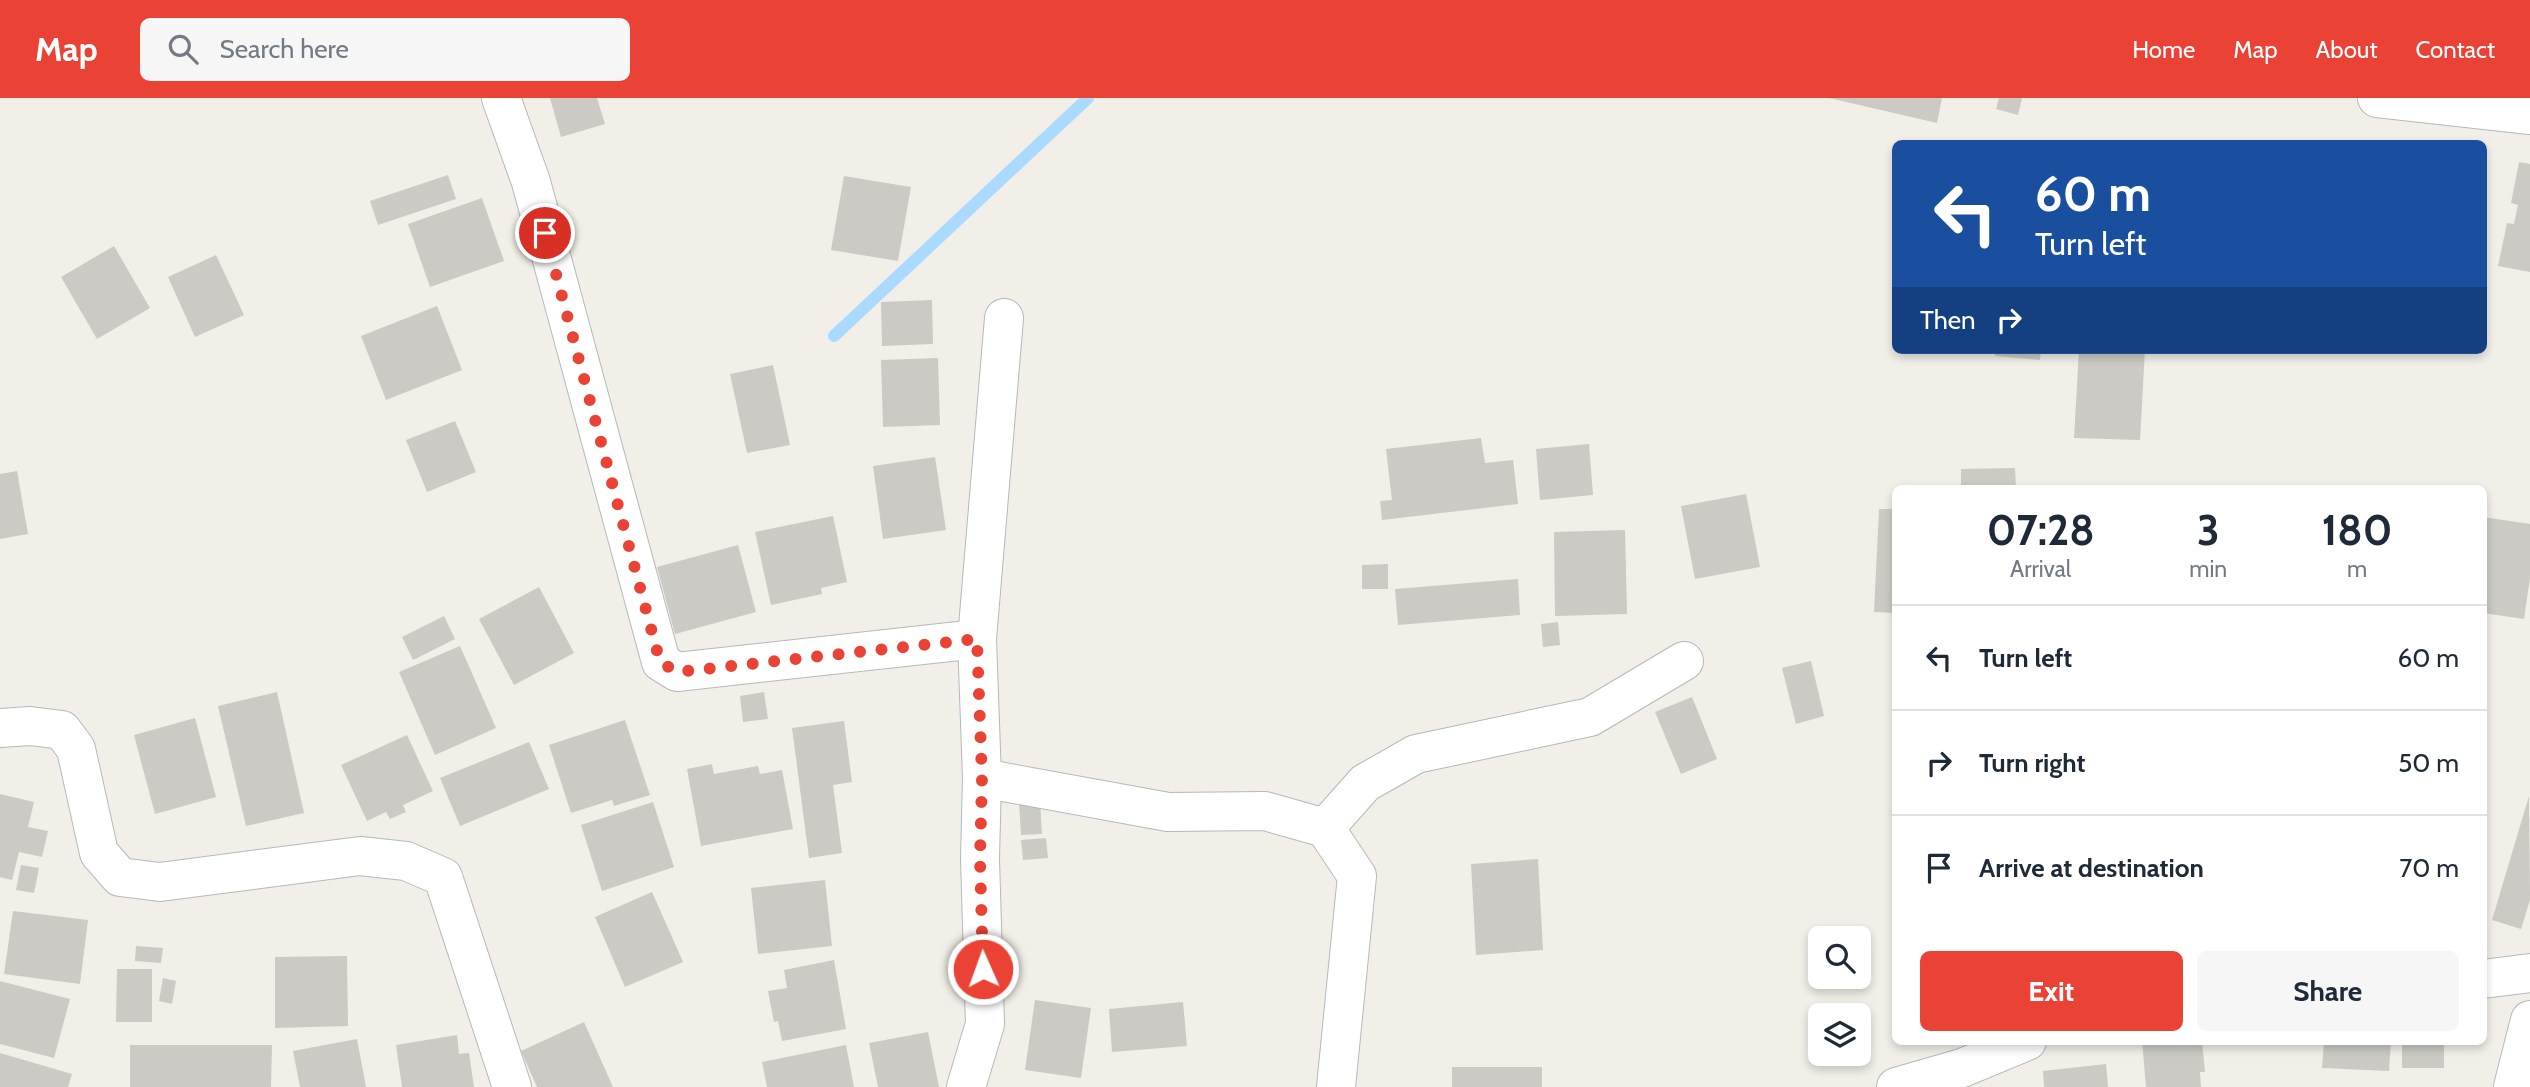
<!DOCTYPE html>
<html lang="en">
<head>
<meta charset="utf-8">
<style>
  :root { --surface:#fff; --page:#f6f6f7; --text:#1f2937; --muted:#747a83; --line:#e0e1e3; --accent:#ea4335 }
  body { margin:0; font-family:Cabin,sans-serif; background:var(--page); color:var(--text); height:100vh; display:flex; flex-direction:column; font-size:26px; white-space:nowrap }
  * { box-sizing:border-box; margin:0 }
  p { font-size:23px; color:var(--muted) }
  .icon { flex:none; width:38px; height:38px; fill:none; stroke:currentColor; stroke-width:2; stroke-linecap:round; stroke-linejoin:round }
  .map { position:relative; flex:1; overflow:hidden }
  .side { position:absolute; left:1892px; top:387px; width:595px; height:560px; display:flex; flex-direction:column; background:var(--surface); border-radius:10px; box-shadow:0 4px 10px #0003 }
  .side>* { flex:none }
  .banner { position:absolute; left:1892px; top:42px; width:595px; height:214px; border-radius:10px; box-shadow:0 4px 10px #0003; background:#1a4fa0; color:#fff; overflow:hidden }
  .buttons { position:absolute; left:1808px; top:828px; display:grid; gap:14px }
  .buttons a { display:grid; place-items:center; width:63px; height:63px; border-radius:10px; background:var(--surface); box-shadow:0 4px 10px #0003; font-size:35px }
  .pin { position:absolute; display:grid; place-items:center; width:60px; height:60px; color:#fff; margin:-30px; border:4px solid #fff; border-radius:50%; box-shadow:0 2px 7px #0007 }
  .me { position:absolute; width:77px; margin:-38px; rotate:358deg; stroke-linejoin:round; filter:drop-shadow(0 0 5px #0008) }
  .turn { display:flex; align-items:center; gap:24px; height:147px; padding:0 28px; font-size:32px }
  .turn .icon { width:91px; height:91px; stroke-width:2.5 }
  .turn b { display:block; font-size:49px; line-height:60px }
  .then { display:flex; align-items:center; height:66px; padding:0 28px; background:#0003; gap:14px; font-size:26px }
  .eta { display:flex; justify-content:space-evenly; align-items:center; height:119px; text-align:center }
  .eta b { font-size:42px; font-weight:800; line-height:49px }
  .button { display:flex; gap:14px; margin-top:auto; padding:14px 28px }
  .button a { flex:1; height:80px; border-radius:10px; background:var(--accent); color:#fff; font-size:28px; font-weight:800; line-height:80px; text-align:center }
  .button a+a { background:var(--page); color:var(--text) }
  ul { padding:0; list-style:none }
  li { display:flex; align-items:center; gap:21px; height:105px; padding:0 28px; border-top:2px solid var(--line) }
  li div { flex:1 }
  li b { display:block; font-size:26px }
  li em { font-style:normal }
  header { display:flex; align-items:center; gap:42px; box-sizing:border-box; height:98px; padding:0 35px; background:var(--accent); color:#fff }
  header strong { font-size:33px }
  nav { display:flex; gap:38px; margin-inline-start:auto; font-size:24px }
  .search { width:490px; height:63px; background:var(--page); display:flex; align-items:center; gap:18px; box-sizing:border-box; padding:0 24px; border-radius:10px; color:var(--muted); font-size:26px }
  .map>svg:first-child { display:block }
</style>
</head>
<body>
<header>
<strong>Map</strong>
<div class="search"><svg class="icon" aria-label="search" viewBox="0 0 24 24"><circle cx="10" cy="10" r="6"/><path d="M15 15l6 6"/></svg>Search here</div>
<nav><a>Home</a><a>Map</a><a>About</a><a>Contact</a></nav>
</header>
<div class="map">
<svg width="2530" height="989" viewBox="0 0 2530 989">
  <rect width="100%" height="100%" fill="#f1efe8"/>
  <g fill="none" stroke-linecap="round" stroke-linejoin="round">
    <!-- stream -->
    <path stroke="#aadaff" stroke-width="12" d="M 834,238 L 1088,0"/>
  </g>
  <!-- building -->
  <g fill="#cccac5">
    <path d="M 550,0 L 597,0 L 605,26 L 561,39 Z"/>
    <path d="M 1829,0 L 1942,0 L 1937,25 Z"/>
    <path d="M 1999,0 L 2022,0 L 2018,17 L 1996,11 Z"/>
    <path d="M 2519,64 L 2530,66 L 2530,174 L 2498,168 L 2507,125 L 2514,126 L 2518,107 L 2511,105 Z"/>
    <path d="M 448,77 L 456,101 L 378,127 L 370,103 Z"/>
    <path d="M 844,78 L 911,89 L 898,163 L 831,152 Z"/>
    <path d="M 482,100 L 504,163 L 430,189 L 408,126 Z"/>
    <path d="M 114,148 L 150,210 L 97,241 L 61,179 Z"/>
    <path d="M 216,157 L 244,217 L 195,239 L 168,179 Z"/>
    <path d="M 932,202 L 933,246 L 882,248 L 881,204 Z"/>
    <path d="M 437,208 L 462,272 L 386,302 L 361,238 Z"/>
    <path d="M 1996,252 L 2041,252 L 2040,262 L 1995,258 Z"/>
    <path d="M 2079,252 L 2145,252 L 2140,342 L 2074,340 Z"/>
    <path d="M 938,260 L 940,327 L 883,329 L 881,262 Z"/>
    <path d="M 773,267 L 790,347 L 747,355 L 730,276 Z"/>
    <path d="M 455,323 L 476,374 L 427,394 L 406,342 Z"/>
    <path d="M 1481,340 L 1485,365 L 1513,362 L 1518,406 L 1382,422 L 1380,403 L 1392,402 L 1386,351 Z"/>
    <path d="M 1589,346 L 1593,397 L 1540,402 L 1536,351 Z"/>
    <path d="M 935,359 L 946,432 L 883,441 L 873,368 Z"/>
    <path d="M 2015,370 L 2016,390 L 1961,390 L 1961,371 Z"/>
    <path d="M 17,373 L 28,436 L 0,441 L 0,376 Z"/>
    <path d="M 1746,396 L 1760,469 L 1695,481 L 1681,408 Z"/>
    <path d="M 1879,411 L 1895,411 L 1895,515 L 1874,514 Z"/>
    <path d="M 833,418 L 847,484 L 821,490 L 822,496 L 771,507 L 755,434 Z"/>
    <path d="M 2483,419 L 2530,426 L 2530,480 L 2524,521 L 2483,515 Z"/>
    <path d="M 1625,432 L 1627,516 L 1555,518 L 1554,434 Z"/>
    <path d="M 738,447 L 756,514 L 675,536 L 657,469 Z"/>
    <path d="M 1388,466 L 1388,491 L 1362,491 L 1362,467 Z"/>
    <path d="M 1518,481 L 1520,517 L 1398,527 L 1395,491 Z"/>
    <path d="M 539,489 L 574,555 L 514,587 L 479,521 Z"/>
    <path d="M 444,518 L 455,541 L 413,562 L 402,539 Z"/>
    <path d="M 1558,524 L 1560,547 L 1543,549 L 1541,526 Z"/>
    <path d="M 460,548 L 496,630 L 435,657 L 399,574 Z"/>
    <path d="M 1811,563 L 1824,618 L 1796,626 L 1782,570 Z"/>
    <path d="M 277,594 L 304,715 L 246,728 L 218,608 Z"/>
    <path d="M 764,594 L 768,621 L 743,624 L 740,598 Z"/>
    <path d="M 1692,599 L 1717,661 L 1681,676 L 1655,614 Z"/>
    <path d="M 195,620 L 216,699 L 155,716 L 134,637 Z"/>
    <path d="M 625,622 L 650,697 L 614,708 L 612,702 L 571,715 L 549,647 Z"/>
    <path d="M 844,623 L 852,684 L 833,687 L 842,755 L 809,760 L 792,630 Z"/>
    <path d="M 407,637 L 433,693 L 403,707 L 406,714 L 390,721 L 386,714 L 367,723 L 341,667 Z"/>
    <path d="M 529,644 L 549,691 L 460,728 L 440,680 Z"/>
    <path d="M 712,666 L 714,676 L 758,668 L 760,676 L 782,672 L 793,731 L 701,748 L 687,671 Z"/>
    <path d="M 0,696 L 34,704 L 28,729 L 48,733 L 42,759 L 19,754 L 12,782 L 0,779 Z"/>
    <path d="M 2529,698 L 2530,802 L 2521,831 L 2492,822 Z"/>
    <path d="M 1040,703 L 1042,736 L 1021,737 L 1019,704 Z"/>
    <path d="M 653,704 L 674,769 L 602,793 L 581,727 Z"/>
    <path d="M 1046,740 L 1048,760 L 1023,762 L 1021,742 Z"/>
    <path d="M 1538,761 L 1543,852 L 1476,857 L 1471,766 Z"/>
    <path d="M 21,767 L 39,770 L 34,795 L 16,792 Z"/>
    <path d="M 825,782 L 832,848 L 758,856 L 751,790 Z"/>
    <path d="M 652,794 L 683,864 L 625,889 L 595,819 Z"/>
    <path d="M 13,813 L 88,822 L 80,886 L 4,876 Z"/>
    <path d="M 136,848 L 163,850 L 161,865 L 135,863 Z"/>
    <path d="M 347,858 L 348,928 L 275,930 L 275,859 Z"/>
    <path d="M 834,862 L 846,931 L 782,943 L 778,923 L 774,924 L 768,893 L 787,890 L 784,872 Z"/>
    <path d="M 117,871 L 152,871 L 152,924 L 116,924 Z"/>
    <path d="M 163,880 L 176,883 L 172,906 L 159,903 Z"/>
    <path d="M 0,883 L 70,901 L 54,960 L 0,946 Z"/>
    <path d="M 1035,902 L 1091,910 L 1081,980 L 1025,972 Z"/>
    <path d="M 1183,904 L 1187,948 L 1112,954 L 1109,911 Z"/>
    <path d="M 584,924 L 613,989 L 537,989 L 521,953 Z"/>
    <path d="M 928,934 L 939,989 L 878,989 L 869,945 Z"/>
    <path d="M 457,937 L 459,956 L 469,955 L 474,989 L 402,989 L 396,947 Z"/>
    <path d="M 357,941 L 366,989 L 300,989 L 293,953 Z"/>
    <path d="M 2142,943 L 2202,943 L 2205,974 L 2200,974 L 2201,989 L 2146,989 Z"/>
    <path d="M 2324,943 L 2391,943 L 2389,973 L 2322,970 Z"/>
    <rect x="2402" y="943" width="42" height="27"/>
    <path d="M 130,947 L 272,947 L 271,989 L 130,989 Z"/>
    <path d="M 846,947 L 854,989 L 767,989 L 762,964 Z"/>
    <path d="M 0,955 L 72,976 L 68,989 L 0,989 Z"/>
    <path d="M 2106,966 L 2108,989 L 2044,989 L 2043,973 Z"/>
    <rect x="1452" y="969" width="90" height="20"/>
  </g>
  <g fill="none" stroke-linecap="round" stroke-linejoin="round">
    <!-- minor casing -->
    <g stroke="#b5b8bc" stroke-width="40">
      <g id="minor">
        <path d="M 501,0 L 531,84 L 661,564 L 677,574 L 977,541"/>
        <path d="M 2377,0 L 2530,17"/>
        <path d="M 0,630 L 30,628 L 62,632 L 76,651 L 99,755 L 120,779 L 160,784 L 360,758 L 406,763 L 443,779 L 512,989"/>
        <path d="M 982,680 L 1168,714 L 1265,713 L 1325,730 L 1357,778 L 1336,989"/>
        <path d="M 1325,730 L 1365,685 L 1416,656 L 1590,619 L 1684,563"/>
        <path d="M 2483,881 L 2530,875"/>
        <path d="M 966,989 L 985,926 L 980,761 L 982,680 L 977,541 L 1004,220"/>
        <path d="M 1896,989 L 1962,970 L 2027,943"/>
        <path d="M 2513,989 L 2530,922"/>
      </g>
    </g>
    <!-- minor -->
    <use href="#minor" stroke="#fff" stroke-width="38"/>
  </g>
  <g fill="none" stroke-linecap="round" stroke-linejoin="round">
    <!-- route -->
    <path stroke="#ea4335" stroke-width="12" stroke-dasharray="0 21.6" d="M 545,135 L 660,564 L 677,574 L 977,541 L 982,680 L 980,761 L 983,871"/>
  </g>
</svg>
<div class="buttons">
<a><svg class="icon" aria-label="search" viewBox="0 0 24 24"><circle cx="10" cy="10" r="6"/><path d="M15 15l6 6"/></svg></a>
<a><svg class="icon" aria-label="layers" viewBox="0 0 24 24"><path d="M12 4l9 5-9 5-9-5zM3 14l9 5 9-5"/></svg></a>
</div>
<div class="pin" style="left:545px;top:135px;background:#d93025"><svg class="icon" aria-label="arrive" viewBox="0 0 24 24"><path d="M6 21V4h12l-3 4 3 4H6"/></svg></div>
<svg class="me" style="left:983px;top:871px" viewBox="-20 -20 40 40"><circle r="17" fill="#ea4335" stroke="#fff" stroke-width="3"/><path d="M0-11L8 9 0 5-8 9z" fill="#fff"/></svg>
<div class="banner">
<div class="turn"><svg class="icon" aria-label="left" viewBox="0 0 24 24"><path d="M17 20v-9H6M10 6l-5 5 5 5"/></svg><div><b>60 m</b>Turn left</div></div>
<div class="then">Then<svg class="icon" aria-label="right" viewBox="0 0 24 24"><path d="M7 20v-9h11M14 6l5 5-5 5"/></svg></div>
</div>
<section class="side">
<div class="eta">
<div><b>07:28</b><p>Arrival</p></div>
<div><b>3</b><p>min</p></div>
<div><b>180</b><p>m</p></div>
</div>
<ul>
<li><svg class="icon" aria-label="left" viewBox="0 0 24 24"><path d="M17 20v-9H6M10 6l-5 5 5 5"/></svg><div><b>Turn left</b></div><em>60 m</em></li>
<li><svg class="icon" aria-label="right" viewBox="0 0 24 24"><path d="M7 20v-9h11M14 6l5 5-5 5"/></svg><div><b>Turn right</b></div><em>50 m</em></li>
<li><svg class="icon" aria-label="arrive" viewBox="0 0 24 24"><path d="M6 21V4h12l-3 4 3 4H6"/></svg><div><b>Arrive at destination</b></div><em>70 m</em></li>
</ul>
<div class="button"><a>Exit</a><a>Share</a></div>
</section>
</div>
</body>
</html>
